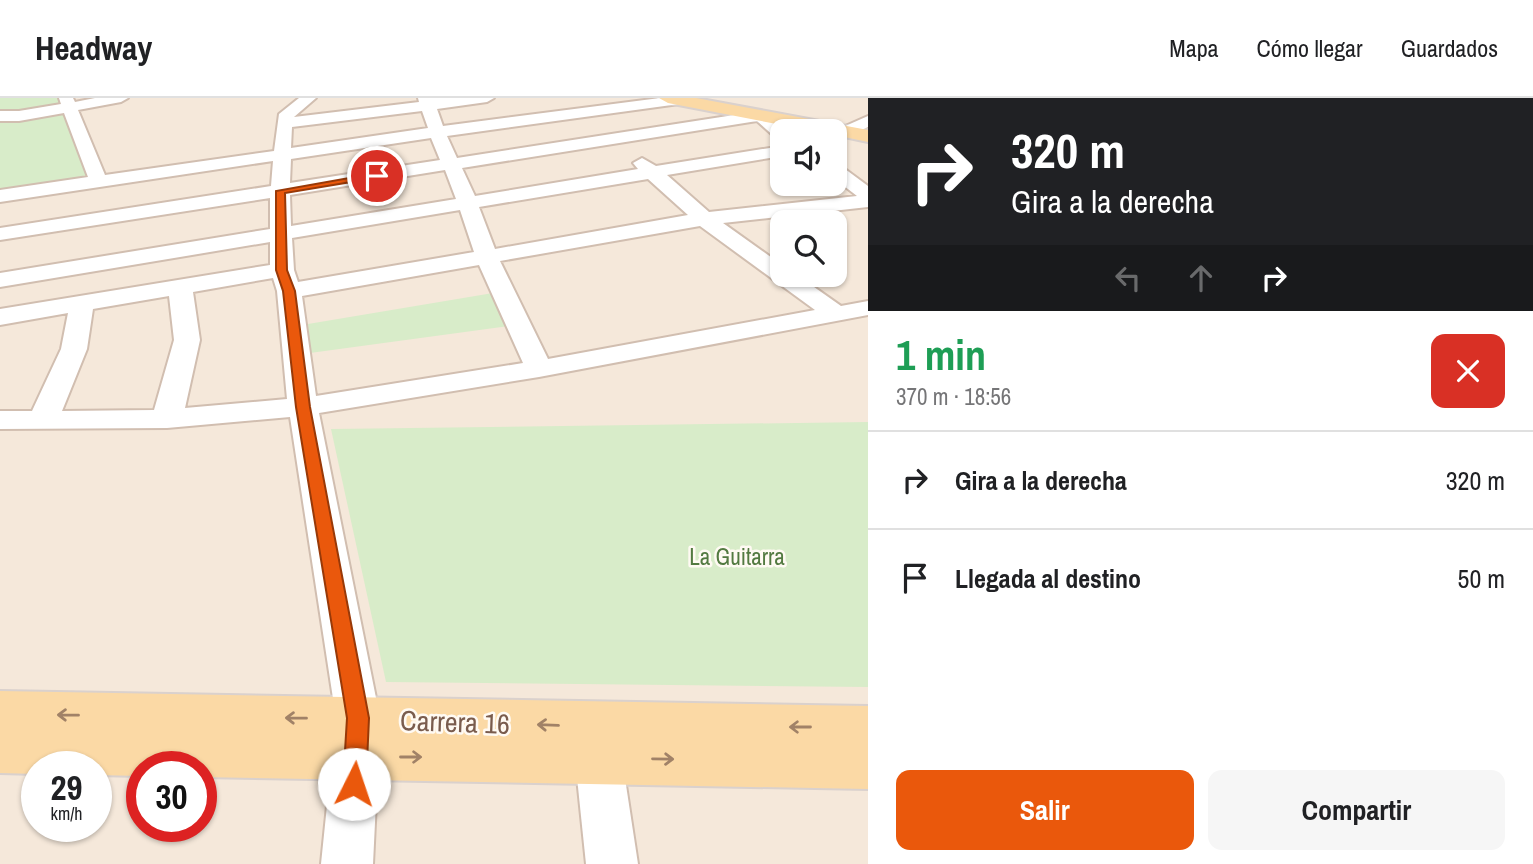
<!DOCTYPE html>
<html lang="es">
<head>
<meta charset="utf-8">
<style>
  :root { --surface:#fff; --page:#f6f6f6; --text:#202124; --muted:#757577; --line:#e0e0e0; --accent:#ea580c }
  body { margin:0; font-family:"Archivo Narrow",sans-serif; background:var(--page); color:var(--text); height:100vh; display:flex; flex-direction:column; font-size:26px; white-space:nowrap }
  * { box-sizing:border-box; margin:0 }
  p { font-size:23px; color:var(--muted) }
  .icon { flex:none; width:38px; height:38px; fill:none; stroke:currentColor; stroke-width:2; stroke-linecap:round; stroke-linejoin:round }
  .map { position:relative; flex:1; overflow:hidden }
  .side { display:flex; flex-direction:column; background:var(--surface); width:665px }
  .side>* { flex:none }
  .banner { background:#202124; color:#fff; overflow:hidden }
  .controls { position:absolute; left:770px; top:21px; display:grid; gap:14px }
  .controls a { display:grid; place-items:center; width:77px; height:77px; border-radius:14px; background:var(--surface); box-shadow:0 2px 5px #0004; font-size:35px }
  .speed { position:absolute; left:21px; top:653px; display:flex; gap:14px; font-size:35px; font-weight:700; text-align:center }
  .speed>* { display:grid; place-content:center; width:91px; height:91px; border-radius:50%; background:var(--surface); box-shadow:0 2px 5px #0004; line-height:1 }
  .speed small { font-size:18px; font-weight:400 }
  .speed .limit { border:10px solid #d22; background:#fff; color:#111 }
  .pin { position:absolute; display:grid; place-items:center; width:60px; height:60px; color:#fff; margin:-30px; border:4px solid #fff; border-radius:50%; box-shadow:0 2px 7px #0007 }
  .me { position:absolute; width:77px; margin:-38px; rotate:4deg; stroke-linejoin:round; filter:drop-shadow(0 0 5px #0008) }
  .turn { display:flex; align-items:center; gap:24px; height:147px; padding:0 28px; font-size:32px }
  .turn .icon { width:91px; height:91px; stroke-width:2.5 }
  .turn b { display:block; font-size:49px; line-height:60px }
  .lanes { display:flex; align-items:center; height:66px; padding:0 28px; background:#0003; justify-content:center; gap:35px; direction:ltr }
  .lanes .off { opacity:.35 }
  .round { display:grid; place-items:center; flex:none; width:74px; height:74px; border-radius:14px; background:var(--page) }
  .head { display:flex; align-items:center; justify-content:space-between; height:119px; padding:0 28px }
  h1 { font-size:42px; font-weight:700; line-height:52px; color:#1e9e55 }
  .action { display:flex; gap:14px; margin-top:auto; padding:14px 28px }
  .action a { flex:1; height:80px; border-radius:14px; background:var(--accent); color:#fff; font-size:28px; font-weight:700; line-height:80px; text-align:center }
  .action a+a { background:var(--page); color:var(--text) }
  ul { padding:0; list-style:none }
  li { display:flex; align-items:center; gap:21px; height:98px; padding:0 28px; border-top:2px solid var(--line) }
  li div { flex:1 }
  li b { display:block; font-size:26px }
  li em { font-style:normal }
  header { display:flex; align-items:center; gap:42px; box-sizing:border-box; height:98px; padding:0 35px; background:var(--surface); border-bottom:2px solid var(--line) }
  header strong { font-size:33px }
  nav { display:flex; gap:38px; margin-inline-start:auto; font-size:24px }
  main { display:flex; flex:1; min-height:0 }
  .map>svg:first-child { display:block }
</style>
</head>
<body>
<header>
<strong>Headway</strong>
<nav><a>Mapa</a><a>Cómo llegar</a><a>Guardados</a></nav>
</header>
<main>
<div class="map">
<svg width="868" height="766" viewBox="0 0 868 766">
  <rect width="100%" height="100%" fill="#fdf6ec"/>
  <!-- residential -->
  <path fill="#f5e8da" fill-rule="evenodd" d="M 0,0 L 868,0 L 868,766 L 0,766 ZM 782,33 L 835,33 L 835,86 L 782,86 ZM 782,124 L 835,124 L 835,177 L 782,177 ZM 37,668 L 96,668 L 96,728 L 37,728 ZM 142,668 L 201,668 L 201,728 L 142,728 Z"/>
  <!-- green -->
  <g fill="#d8ecc9">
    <path d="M 0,0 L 61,0 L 64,6 L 0,16 Z"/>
    <path d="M 66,10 L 90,83 L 0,95 L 0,20 Z"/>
    <path d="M 493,195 L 509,228 L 310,255 L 308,226 Z"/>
    <path d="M 868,324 L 868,589 L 386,584 L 331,331 Z"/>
  </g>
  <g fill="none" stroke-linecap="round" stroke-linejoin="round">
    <!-- minor casing -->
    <g stroke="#d1beb0" stroke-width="4">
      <g id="minor">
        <path d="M 59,0 L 73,0 L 75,4 L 95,0 L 128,0 L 121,4 L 78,12 L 105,77 L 274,53 L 279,16 L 299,0 L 316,0 L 294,19 L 419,4 L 418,0 L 494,0 L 487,4 L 437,11 L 443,28 L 660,0 L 686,2 L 679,6 L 447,38 L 457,60 L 760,13 L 788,33 L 782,33 L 782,41 L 776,40 L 757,23 L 462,70 L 475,98 L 638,71 L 633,65 L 642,60 L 656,68 L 782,48 L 782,58 L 667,77 L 709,114 L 857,98 L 835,81 L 835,67 L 841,68 L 868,88 L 868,109 L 723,125 L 782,167 L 782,177 L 797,177 L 841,208 L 868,203 L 868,217 L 539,279 L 319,315 L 380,620 L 373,766 L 321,766 L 336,620 L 290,319 L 167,330 L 0,331 L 0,313 L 32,313 L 61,251 L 68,215 L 0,227 L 0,211 L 270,167 L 270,144 L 0,189 L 0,175 L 270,131 L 270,100 L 0,142 L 0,130 L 271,88 L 273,63 L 0,104 L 0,92 L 88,79 L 64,15 L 19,23 L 0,23 L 0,13 L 19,13 L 61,6 ZM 422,13 L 428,30 L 291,50 L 292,29 ZM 431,40 L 440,62 L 290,85 L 291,61 ZM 445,72 L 456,101 L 291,128 L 290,97 ZM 648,81 L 688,117 L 495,151 L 479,109 ZM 460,112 L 474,154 L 298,184 L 294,172 L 292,140 ZM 700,128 L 815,212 L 548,261 L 500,163 ZM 479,167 L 523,265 L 316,298 L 302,198 ZM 273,180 L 277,193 L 287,301 L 185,310 L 200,242 L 193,194 ZM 169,198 L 174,242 L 154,312 L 62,313 L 87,251 L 93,211 Z"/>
        <path d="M 868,18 L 868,29 L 835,44 L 834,33 Z"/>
        <path d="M 596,620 L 612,626 L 619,641 L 638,766 L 586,766 L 573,641 L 580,626 Z"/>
      </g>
    </g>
    <!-- major casing -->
    <g stroke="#dad1cd" stroke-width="4">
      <g id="major">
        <path d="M 659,0 L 696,0 L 868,32 L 868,44 L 835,37 L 835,33 L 813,33 L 668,5 Z"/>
        <path d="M 0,593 L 868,608 L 868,691 L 201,679 L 201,668 L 142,668 L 142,678 L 96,677 L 96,668 L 37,668 L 37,676 L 0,675 Z"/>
      </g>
    </g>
    <!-- minor -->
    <use href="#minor" fill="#fff" fill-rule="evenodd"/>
    <!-- major -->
    <use href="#major" fill="#fbd9a5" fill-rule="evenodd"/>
  </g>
  <!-- one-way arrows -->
  <defs><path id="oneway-shaft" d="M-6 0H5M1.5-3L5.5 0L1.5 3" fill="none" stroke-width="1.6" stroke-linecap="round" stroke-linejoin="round" transform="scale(1.75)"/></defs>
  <g stroke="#a18267">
    <use href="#oneway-shaft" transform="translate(68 617) rotate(-179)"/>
    <use href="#oneway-shaft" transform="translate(296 620) rotate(-179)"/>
    <use href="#oneway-shaft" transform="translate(548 627) rotate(-178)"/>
    <use href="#oneway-shaft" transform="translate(800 629) rotate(-180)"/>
    <use href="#oneway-shaft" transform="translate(411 659)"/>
    <use href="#oneway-shaft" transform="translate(663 661) rotate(1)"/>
  </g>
  <!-- route -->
  <path fill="#ea580c" stroke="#983908" stroke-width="2" d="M 377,75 L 382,78 L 381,79 L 285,95 L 287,172 L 295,193 L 310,309 L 369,620 L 366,686 L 362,694 L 354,697 L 346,694 L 343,686 L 347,620 L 296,309 L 283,193 L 276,172 L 276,93 Z"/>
  <g text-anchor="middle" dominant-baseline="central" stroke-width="5" stroke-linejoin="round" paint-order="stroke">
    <!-- park labels -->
    <g font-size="23" fill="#537a41" stroke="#fffaf3">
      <text x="737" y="458">La Guitarra</text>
    </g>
    <!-- near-street labels -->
    <g font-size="28" fill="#7a5c4d" stroke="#fffaf3">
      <text transform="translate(455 624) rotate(2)">Carrera 16</text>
    </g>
  </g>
</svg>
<div class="controls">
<a><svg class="icon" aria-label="sound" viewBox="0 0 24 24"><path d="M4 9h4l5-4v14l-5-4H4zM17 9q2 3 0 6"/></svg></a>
<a><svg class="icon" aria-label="search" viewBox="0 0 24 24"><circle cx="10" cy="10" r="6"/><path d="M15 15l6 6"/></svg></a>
</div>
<div class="speed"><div>29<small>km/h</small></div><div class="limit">30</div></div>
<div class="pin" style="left:377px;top:78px;background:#d93025"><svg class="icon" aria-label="arrive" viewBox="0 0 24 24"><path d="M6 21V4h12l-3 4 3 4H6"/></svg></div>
<svg class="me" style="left:354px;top:686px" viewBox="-20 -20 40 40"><circle r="19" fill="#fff"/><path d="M0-13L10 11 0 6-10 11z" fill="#ea580c"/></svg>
</div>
<section class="side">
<div class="banner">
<div class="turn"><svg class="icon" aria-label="right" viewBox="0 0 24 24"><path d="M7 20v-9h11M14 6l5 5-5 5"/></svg><div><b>320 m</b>Gira a la derecha</div></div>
<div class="lanes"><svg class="icon off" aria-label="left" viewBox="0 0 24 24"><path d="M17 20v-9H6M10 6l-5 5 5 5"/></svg><svg class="icon off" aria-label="ahead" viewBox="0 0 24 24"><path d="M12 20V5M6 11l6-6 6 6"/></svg><svg class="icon" aria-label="right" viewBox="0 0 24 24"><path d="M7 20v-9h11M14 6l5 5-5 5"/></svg></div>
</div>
<div class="head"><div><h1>1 min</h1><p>370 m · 18:56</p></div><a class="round" style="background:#d93025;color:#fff"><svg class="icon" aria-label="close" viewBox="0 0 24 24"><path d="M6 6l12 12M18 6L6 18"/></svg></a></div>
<ul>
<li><svg class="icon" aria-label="right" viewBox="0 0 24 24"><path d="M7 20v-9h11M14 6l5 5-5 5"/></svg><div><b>Gira a la derecha</b></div><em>320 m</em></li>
<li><svg class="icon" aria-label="arrive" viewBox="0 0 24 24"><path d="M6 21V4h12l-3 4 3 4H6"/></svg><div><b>Llegada al destino</b></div><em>50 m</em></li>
</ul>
<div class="action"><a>Salir</a><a>Compartir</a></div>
</section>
</main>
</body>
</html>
